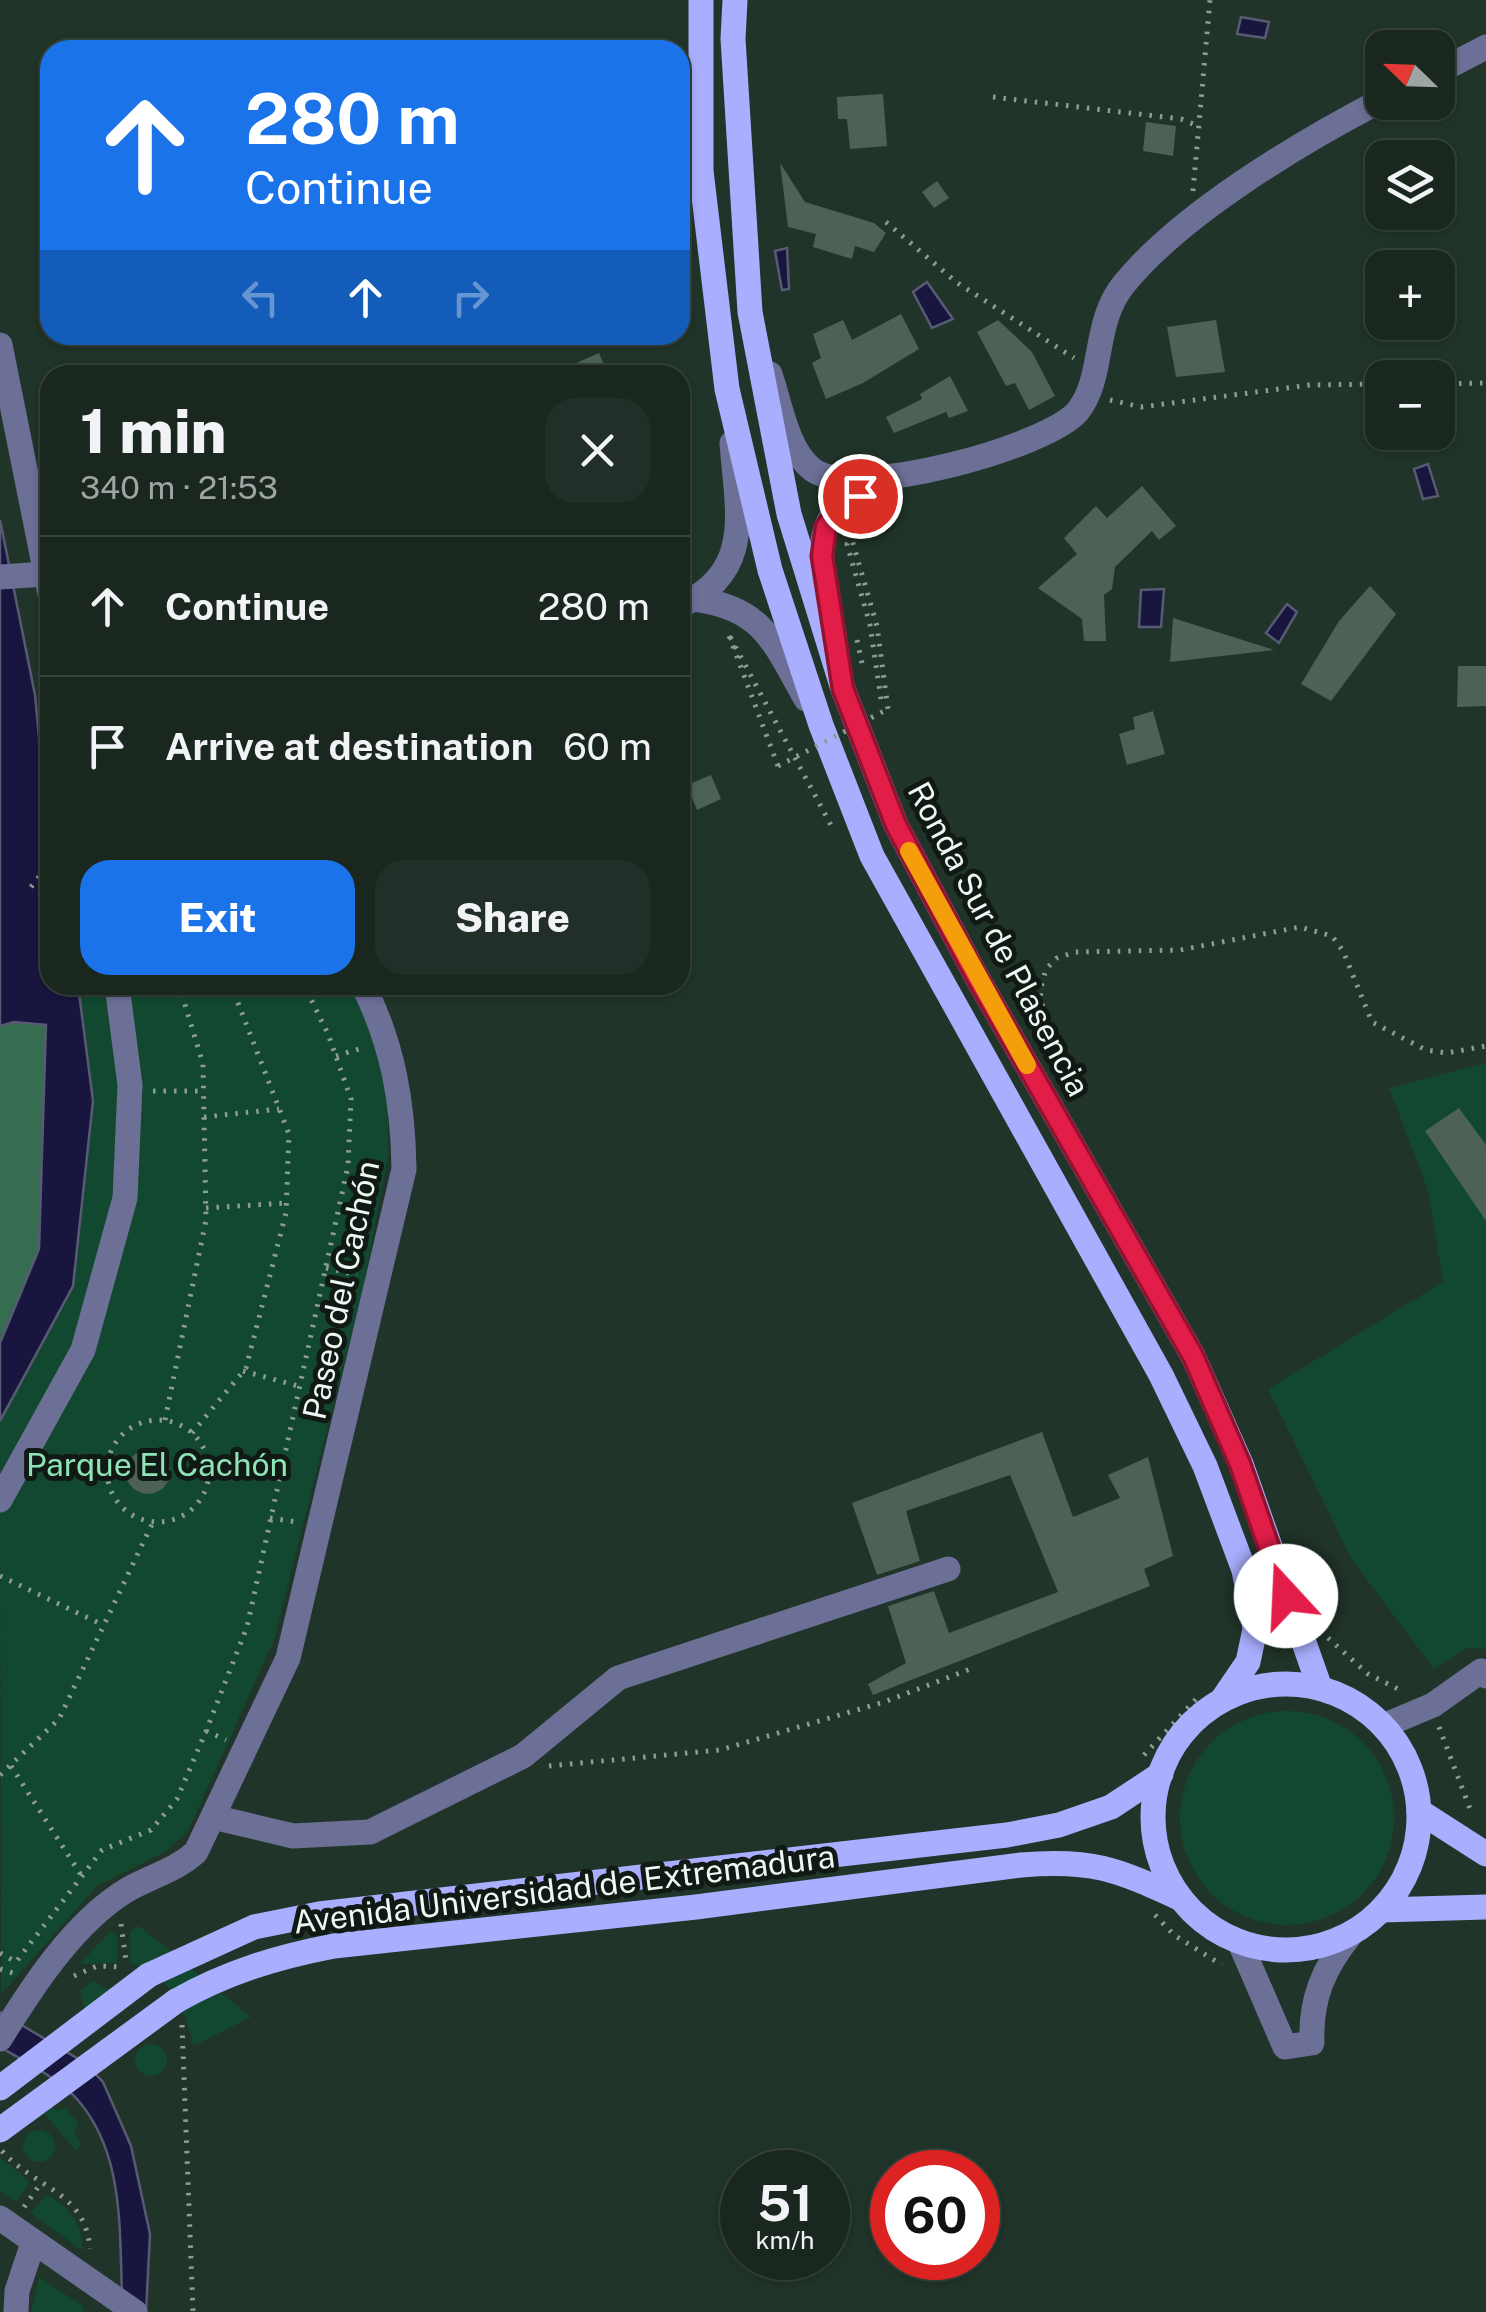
<!DOCTYPE html>
<html lang="en">
<head>
<meta charset="utf-8">
<style>
  :root { --surface:#19271f; --page:#222f28; --text:#f1f3f6; --muted:#9fa5a4; --line:#37443d; --accent:#1a73e8 }
  body { margin:0; font-family:"Public Sans",sans-serif; background:var(--page); color:var(--text); height:100vh; display:flex; flex-direction:column; font-size:38px; white-space:nowrap }
  * { box-sizing:border-box; margin:0 }
  p { font-size:32px; color:var(--muted) }
  .icon { flex:none; width:55px; height:55px; fill:none; stroke:currentColor; stroke-width:2; stroke-linecap:round; stroke-linejoin:round }
  .map { position:relative; flex:1; overflow:hidden }
  .drawer { position:absolute; left:40px; top:365px; width:650px; height:630px; display:flex; flex-direction:column; background:var(--surface); border-radius:30px; box-shadow:0 2px 8px #0004,0 0 0 2px var(--line) }
  .drawer>* { flex:none }
  .guide { position:absolute; left:40px; top:40px; width:650px; height:305px; border-radius:30px; box-shadow:0 2px 8px #0004,0 0 0 2px var(--line); background:#1a73e8; color:#fff; overflow:hidden }
  .needle { width:65px; rotate:293deg }
  .tools { position:absolute; left:1365px; top:30px; display:grid; gap:20px }
  .tools a { display:grid; place-items:center; width:90px; height:90px; border-radius:20px; background:var(--surface); box-shadow:0 2px 8px #0004,0 0 0 2px var(--line); font-size:50px }
  .speed { position:absolute; left:720px; top:2150px; display:flex; gap:20px; font-size:50px; font-weight:700; text-align:center }
  .speed>* { display:grid; place-content:center; width:130px; height:130px; border-radius:50%; background:var(--surface); box-shadow:0 2px 8px #0004,0 0 0 2px var(--line); line-height:1 }
  .speed small { font-size:25px; font-weight:400 }
  .speed .limit { border:15px solid #d22; background:#fff; color:#111 }
  .pin { position:absolute; display:grid; place-items:center; width:85px; height:85px; color:#fff; margin:-42px; border:5px solid #fff; border-radius:50%; box-shadow:0 2px 10px #0007 }
  .me { position:absolute; width:110px; margin:-55px; rotate:340deg; stroke-linejoin:round; filter:drop-shadow(0 0 8px #0008) }
  .turn { display:flex; align-items:center; gap:35px; height:210px; padding:0 40px; font-size:45px }
  .turn .icon { width:130px; height:130px; stroke-width:2.5 }
  .turn b { display:block; font-size:70px; line-height:85px }
  .lanes { display:flex; align-items:center; height:95px; padding:0 40px; background:#0003; justify-content:center; gap:50px; direction:ltr }
  .lanes .off { opacity:.35 }
  .round { display:grid; place-items:center; flex:none; width:105px; height:105px; border-radius:30px; background:var(--page) }
  .head { display:flex; align-items:center; justify-content:space-between; height:170px; padding:0 40px }
  h1 { font-size:60px; font-weight:800; line-height:75px }
  .cta { display:flex; gap:20px; margin-top:auto; padding:20px 40px }
  .cta a { flex:1; height:115px; border-radius:30px; background:var(--accent); color:#fff; font-size:40px; font-weight:800; line-height:115px; text-align:center }
  .cta a+a { background:var(--page); color:var(--text) }
  ul { padding:0; list-style:none }
  li { display:flex; align-items:center; gap:30px; height:140px; padding:0 40px; border-top:2px solid var(--line) }
  li div { flex:1 }
  li b { display:block; font-size:38px }
  li em { font-style:normal }
  .map>svg:first-child { display:block }
</style>
</head>
<body>
<div class="map">
<svg width="1486" height="2312" viewBox="0 0 1486 2312">
  <rect width="100%" height="100%" fill="#213429"/>
  <!-- green -->
  <g fill="#124830">
    <path d="M 77,985 L 350,985 L 375,1034 L 388,1092 L 388,1157 L 363,1288 L 274,1640 L 188,1831 L 165,1852 L 97,1886 L 1,1994 L 0,1421 L 73,1286 Z"/>
    <path d="M 1486,1063 L 1486,1649 L 1467,1648 L 1434,1669 L 1352,1560 L 1268,1389 L 1443,1282 L 1428,1190 L 1389,1088 Z"/>
    <circle cx="1287" cy="1818" r="107"/>
    <path d="M 137,1926 L 143,1929 L 251,2017 L 193,2046 C 185,2007 171,1976 130,1963 L 130,1932 Z"/>
    <path d="M 110,1931 L 117,1936 L 117,1963 L 80,1964 Z"/>
    <path d="M 93,1981 L 111,1992 L 85,2010 L 80,1991 Z"/>
    <circle cx="151" cy="2060" r="16"/>
    <path d="M 49,2104 L 58,2111 L 65,2107 L 79,2125 L 74,2132 L 81,2142 L 77,2152 L 38,2106 Z"/>
    <circle cx="39" cy="2146" r="16"/>
    <path d="M 0,2157 L 30,2182 L 16,2202 L 0,2191 Z"/>
    <path d="M 47,2194 C 71,2209 81,2222 83,2251 L 30,2213 Z"/>
    <path d="M 39,2277 L 83,2306 L 84,2312 L 31,2312 Z"/>
  </g>
  <!-- forest -->
  <path fill="#366d51" d="M 14,1022 L 46,1024 L 39,1250 L 0,1343 L 0,1026 Z"/>
  <!-- water -->
  <g fill="#18163e" stroke="#585a74" stroke-width="2.5">
    <path d="M 1241,17 L 1269,22 L 1265,38 L 1237,34 Z"/>
    <path d="M 787,248 L 789,289 L 782,290 L 775,251 Z"/>
    <path d="M 927,282 L 953,319 L 932,328 L 913,292 Z"/>
    <path d="M 1428,464 L 1438,496 L 1423,499 L 1414,469 Z"/>
    <path d="M 0,520 L 35,695 L 50,852 L 50,985 L 78,985 L 93,1101 L 73,1286 L 0,1421 L 0,1343 L 39,1249 L 46,1025 L 14,1022 L 0,1026 Z"/>
    <path d="M 1164,589 L 1161,627 L 1139,627 L 1141,590 Z"/>
    <path d="M 1287,604 L 1297,612 L 1279,643 L 1266,633 Z"/>
    <path d="M 0,2012 L 85,2063 L 103,2082 L 131,2146 L 150,2234 L 146,2312 L 123,2312 C 118,2240 128,2157 77,2099 C 58,2078 24,2061 0,2047 Z"/>
  </g>
  <!-- building -->
  <g fill="#4d6156">
    <path d="M 883,94 L 887,146 L 850,149 L 847,119 L 838,119 L 837,97 Z"/>
    <path d="M 1146,122 L 1176,126 L 1173,156 L 1143,151 Z"/>
    <path d="M 780,163 L 805,202 L 874,223 L 886,233 L 874,252 L 855,246 L 852,259 L 813,247 L 816,234 L 788,227 Z"/>
    <path d="M 937,181 L 949,198 L 934,208 L 922,192 Z"/>
    <path d="M 901,314 L 919,349 L 863,383 L 826,399 L 812,363 L 821,358 L 813,334 L 843,320 L 852,340 Z"/>
    <path d="M 998,320 L 1032,352 L 1055,396 L 1029,410 L 1015,383 L 1006,386 L 977,332 Z"/>
    <path d="M 1216,320 L 1225,372 L 1176,377 L 1167,327 Z"/>
    <path d="M 599,353 L 608,375 L 549,375 Z"/>
    <path d="M 950,376 L 968,411 L 949,418 L 946,412 L 894,433 L 886,417 L 922,399 L 920,394 Z"/>
    <path d="M 1142,486 L 1176,526 L 1159,540 L 1152,531 L 1115,567 L 1112,589 L 1104,595 L 1106,641 L 1084,641 L 1082,619 L 1038,588 L 1077,554 L 1064,538 L 1096,506 L 1107,518 Z"/>
    <path d="M 1370,586 L 1396,614 L 1331,701 L 1301,684 L 1339,621 Z"/>
    <path d="M 1173,618 L 1274,650 L 1170,662 Z"/>
    <path d="M 1458,666 L 1486,666 L 1486,706 L 1457,707 Z"/>
    <path d="M 1153,711 L 1165,754 L 1127,765 L 1119,734 L 1135,729 L 1133,717 Z"/>
    <path d="M 711,775 L 721,799 L 697,810 L 687,785 Z"/>
    <path d="M 1459,1108 L 1486,1145 L 1486,1221 L 1425,1131 Z"/>
    <path d="M 1042,1432 L 1073,1517 L 1120,1498 L 1108,1475 L 1148,1457 L 1173,1556 L 1144,1569 L 1150,1586 L 873,1695 L 868,1684 L 906,1663 L 888,1606 L 934,1591 L 949,1633 L 1058,1592 L 1010,1475 L 906,1511 L 920,1561 L 877,1575 L 852,1503 Z"/>
    <circle cx="148" cy="1472" r="22"/>
  </g>
  <g fill="none" stroke-linecap="round" stroke-linejoin="round">
    <!-- path -->
    <g stroke="#8d9d94" stroke-width="5" stroke-dasharray="2.5 8" stroke-linecap="butt">
      <path d="M 993,97 L 1181,119 L 1198,126"/>
      <path d="M 1193,191 L 1210,0"/>
      <path d="M 886,222 L 956,282 L 1074,358"/>
      <path d="M 1438,384 L 1486,383"/>
      <path d="M 1110,400 L 1141,407 L 1310,385 L 1382,384"/>
      <path d="M 857,640 L 862,663"/>
      <path d="M 881,699 L 870,625 L 847,544 L 852,540 L 877,626 L 888,709"/>
      <path d="M 778,766 L 728,633 L 833,829"/>
      <path d="M 31,887 L 50,863"/>
      <path d="M 336,1056 L 362,1048"/>
      <path d="M 1051,1058 L 1040,991 L 1046,969 L 1057,958 L 1075,952 L 1180,950 L 1300,927 L 1332,936 L 1343,951 L 1372,1022 L 1426,1050 L 1447,1053 L 1486,1046"/>
      <path d="M 153,1091 L 203,1091"/>
      <path d="M 204,1117 L 279,1109"/>
      <path d="M 206,1208 L 286,1203"/>
      <path d="M 326,1268 L 357,1275"/>
      <path d="M 243,1371 L 298,1386"/>
      <path d="M 165,1420 L 206,1220 L 203,1064 L 179,985"/>
      <circle cx="158" cy="1471" r="51"/>
      <path d="M 192,1433 L 246,1368 L 286,1213 L 289,1134 L 231,985"/>
      <path d="M 270,1518 L 297,1522"/>
      <path d="M 0,1576 L 103,1625"/>
      <path d="M 1328,1638 L 1368,1674 L 1404,1692"/>
      <path d="M 1439,1727 L 1472,1814"/>
      <path d="M 206,1731 L 226,1740"/>
      <path d="M 1144,1755 L 1198,1697"/>
      <path d="M 11,1766 L 81,1875"/>
      <path d="M 549,1766 L 720,1750 L 884,1702 L 973,1668"/>
      <path d="M 0,1775 L 59,1719 L 153,1522"/>
      <path d="M 1155,1915 L 1174,1935 L 1222,1965"/>
      <path d="M 121,1924 L 126,1961"/>
      <path d="M 0,1953 L 16,1962 L 102,1850 L 151,1830 L 177,1799 L 206,1731 L 247,1627 L 348,1166 L 351,1099 L 328,1034 L 304,985"/>
      <path d="M 0,1969 L 13,1973"/>
      <path d="M 74,1976 L 97,1966 L 121,1967"/>
      <path d="M 182,2025 L 193,2312"/>
      <path d="M 2,2151 C 35,2188 86,2192 90,2249"/>
      <path d="M 24,2207 L 41,2183"/>
    </g>
    <!-- minor -->
    <g stroke="#6c6f96" stroke-width="25">
      <path d="M 1438,72 L 1486,47"/>
      <path d="M 0,345 L 50,594"/>
      <path d="M 770,374 C 780,403 787,451 813,470 C 855,500 1048,447 1078,411 C 1105,377 1092,323 1124,284 C 1182,213 1301,142 1382,100"/>
      <path d="M 0,577 L 45,574"/>
      <path d="M 694,599 C 764,608 774,643 806,699"/>
      <path d="M 680,606 C 755,571 737,512 732,443"/>
      <path d="M 834,635 C 828,596 806,534 842,505 C 854,495 871,490 884,481"/>
      <path d="M 0,1500 L 83,1350 L 125,1198 L 130,1085 L 117,985"/>
      <path d="M 1383,1726 L 1433,1705 L 1481,1671 L 1486,1676"/>
      <path d="M 213,1817 L 293,1836 L 370,1832 L 523,1756 L 618,1678 L 948,1569"/>
      <path d="M 1240,1943 L 1285,2047 L 1312,2043 C 1310,1999 1324,1967 1351,1934"/>
      <path d="M 0,2039 C 32,1987 74,1922 127,1890 C 151,1876 175,1871 196,1852 L 288,1658 L 404,1169 C 403,1102 393,1045 363,985"/>
      <path d="M 0,2218 L 135,2312"/>
      <path d="M 16,2312 L 17,2291 L 33,2243"/>
    </g>
    <!-- major -->
    <g stroke="#a9aefe" stroke-width="25">
      <path d="M 701,0 L 701,171 L 727,389 L 770,570 L 821,725 L 872,856 L 1161,1375 L 1205,1466 L 1244,1570 L 1255,1629 L 1248,1662 L 1222,1700"/>
      <path d="M 735,0 L 733,39 L 750,312 L 789,514 L 843,689 L 896,825 L 975,974 L 1193,1356 L 1241,1464 L 1320,1688"/>
      <circle cx="1286" cy="1817" r="133"/>
      <path d="M 1419,1811 L 1486,1854"/>
      <path d="M 1381,1910 L 1486,1907"/>
      <path d="M 149,1975 L 254,1927 L 319,1914 L 1007,1835 L 1059,1825 L 1111,1807 L 1161,1774"/>
      <path d="M 176,2001 C 227,1972 277,1957 334,1946 L 696,1907 L 1021,1865 C 1092,1859 1116,1869 1179,1898"/>
    </g>
    <!-- path-bridge -->
    <path stroke="#8d9d94" stroke-width="5" stroke-dasharray="2.5 8" stroke-linecap="butt" d="M 778,766 L 888,709"/>
    <!-- major-bridge -->
    <g stroke="#a9aefe" stroke-width="25">
      <path d="M 0,2088 L 149,1975"/>
      <path d="M 0,2130 L 176,2001"/>
    </g>
  </g>
  <g fill="none" stroke-linecap="round" stroke-linejoin="round">
    <!-- route casing -->
    <g stroke="#92132f" stroke-width="25">
      <path id="route" d="M 860,496 L 842,505 L 826,527 L 822,556 L 843,689 L 896,825 L 975,974 L 1193,1356 L 1240,1464 L 1286,1596"/>
    </g>
    <!-- route -->
    <use href="#route" stroke="#e11d48" stroke-width="18"/>
    <!-- slow -->
    <path stroke="#f59e0b" stroke-width="18" d="M 909,851 L 1027,1065"/>
  </g>
  <g text-anchor="middle" dominant-baseline="central" stroke-width="10" stroke-linejoin="round" paint-order="stroke">
    <!-- street labels -->
    <g font-size="32" fill="#ecf8f1" stroke="#111914">
      <text transform="translate(999 939) rotate(62)">Ronda Sur de Plasencia</text>
      <text transform="translate(341 1290) rotate(-78)">Paseo del Cachón</text>
      <text transform="translate(564 1889) rotate(-7)">Avenida Universidad de Extremadura</text>
    </g>
    <!-- park labels -->
    <g font-size="32" fill="#8fe4b7" stroke="#111914">
      <text x="157" y="1464">Parque El Cachón</text>
    </g>
  </g>
</svg>
<div class="tools">
<a><svg class="needle" viewBox="-14 -14 28 28"><path d="M0-13l5 13h-10z" fill="#e53935"/><path d="M0 13l5-13h-10z" fill="#9fa5a4"/></svg></a>
<a><svg class="icon" aria-label="layers" viewBox="0 0 24 24"><path d="M12 4l9 5-9 5-9-5zM3 14l9 5 9-5"/></svg></a>
<a>+</a>
<a>−</a>
</div>
<div class="speed"><div>51<small>km/h</small></div><div class="limit">60</div></div>
<div class="pin" style="left:860px;top:496px;background:#d93025"><svg class="icon" aria-label="arrive" viewBox="0 0 24 24"><path d="M6 21V4h12l-3 4 3 4H6"/></svg></div>
<svg class="me" style="left:1286px;top:1596px" viewBox="-20 -20 40 40"><circle r="19" fill="#fff"/><path d="M0-13L10 11 0 6-10 11z" fill="#e11d48"/></svg>
<div class="guide">
<div class="turn"><svg class="icon" aria-label="ahead" viewBox="0 0 24 24"><path d="M12 20V5M6 11l6-6 6 6"/></svg><div><b>280 m</b>Continue</div></div>
<div class="lanes"><svg class="icon off" aria-label="left" viewBox="0 0 24 24"><path d="M17 20v-9H6M10 6l-5 5 5 5"/></svg><svg class="icon" aria-label="ahead" viewBox="0 0 24 24"><path d="M12 20V5M6 11l6-6 6 6"/></svg><svg class="icon off" aria-label="right" viewBox="0 0 24 24"><path d="M7 20v-9h11M14 6l5 5-5 5"/></svg></div>
</div>
<section class="drawer">
<div class="head"><div><h1>1 min</h1><p>340 m · 21:53</p></div><a class="round"><svg class="icon" aria-label="close" viewBox="0 0 24 24"><path d="M6 6l12 12M18 6L6 18"/></svg></a></div>
<ul>
<li><svg class="icon" aria-label="ahead" viewBox="0 0 24 24"><path d="M12 20V5M6 11l6-6 6 6"/></svg><div><b>Continue</b></div><em>280 m</em></li>
<li><svg class="icon" aria-label="arrive" viewBox="0 0 24 24"><path d="M6 21V4h12l-3 4 3 4H6"/></svg><div><b>Arrive at destination</b></div><em>60 m</em></li>
</ul>
<div class="cta"><a>Exit</a><a>Share</a></div>
</section>
</div>
</body>
</html>
